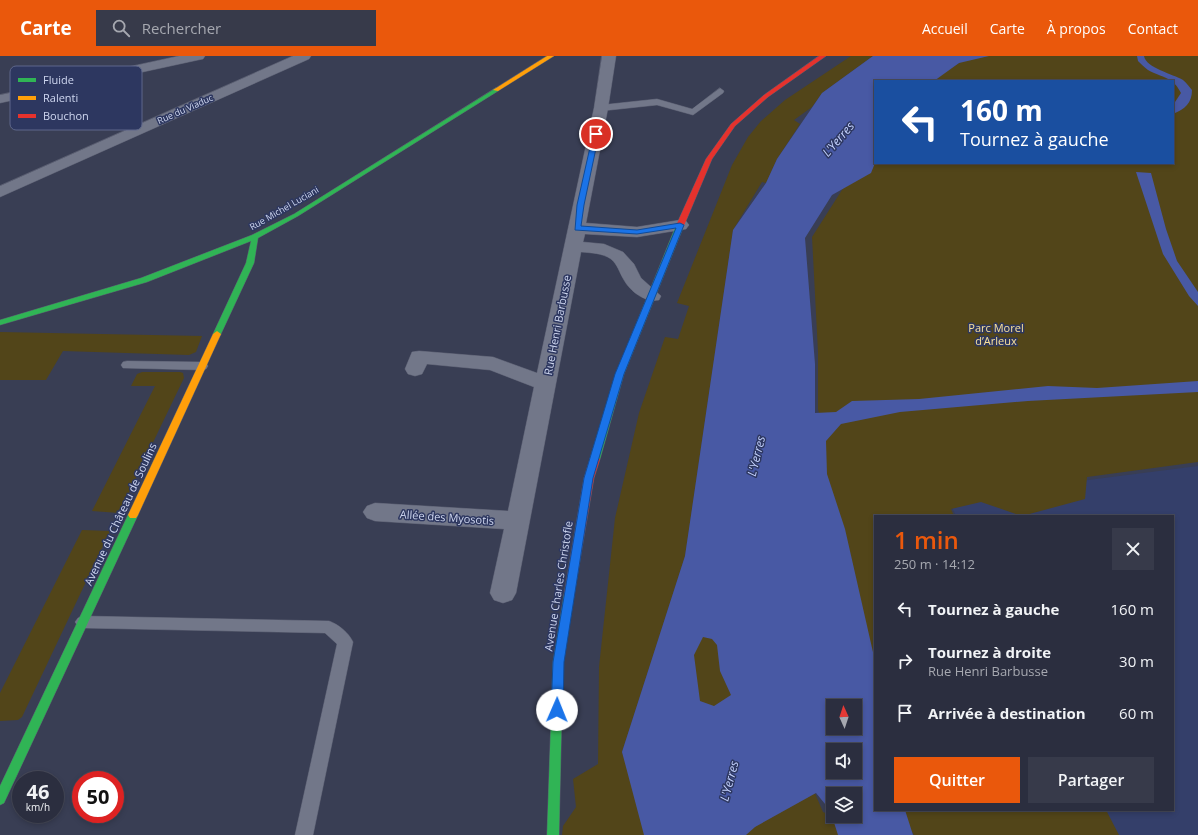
<!DOCTYPE html>
<html lang="fr">
<head>
<meta charset="utf-8">
<style>
  :root { --surface:#2b2e3f; --page:#373a4a; --text:#f1f3f6; --muted:#a6a8b0; --line:#474a59; --accent:#ea580c }
  body { margin:0; font-family:"Open Sans",sans-serif; background:var(--page); color:var(--text); height:100vh; display:flex; flex-direction:column; font-size:15px; white-space:nowrap }
  * { box-sizing:border-box; margin:0 }
  p { font-size:13px; color:var(--muted) }
  .icon { flex:none; width:22px; height:22px; fill:none; stroke:currentColor; stroke-width:2; stroke-linecap:round; stroke-linejoin:round }
  .map { position:relative; flex:1; overflow:hidden }
  .side { position:absolute; left:874px; top:459px; width:300px; height:296px; display:flex; flex-direction:column; background:var(--surface); border-radius:0px; box-shadow:0 2px 6px #0003,0 0 0 1px var(--line) }
  .side>* { flex:none }
  .top-card { position:absolute; left:874px; top:24px; width:300px; height:84px; border-radius:0px; box-shadow:0 2px 6px #0003,0 0 0 1px var(--line); background:#1a4fa0; color:#fff; overflow:hidden }
  .needle { width:26px; rotate:357deg }
  .tools { position:absolute; left:826px; top:643px; display:grid; gap:8px }
  .tools a { display:grid; place-items:center; width:36px; height:36px; border-radius:0px; background:var(--surface); box-shadow:0 2px 6px #0003,0 0 0 1px var(--line); font-size:20px }
  .speed { position:absolute; left:12px; top:715px; display:flex; gap:8px; font-size:20px; font-weight:700; text-align:center }
  .speed>* { display:grid; place-content:center; width:52px; height:52px; border-radius:50%; background:var(--surface); box-shadow:0 2px 6px #0003,0 0 0 1px var(--line); line-height:1 }
  .speed small { font-size:10px; font-weight:400 }
  .speed .limit { border:6px solid #d22; background:#fff; color:#111 }
  .pin { position:absolute; display:grid; place-items:center; width:34px; height:34px; color:#fff; margin:-17px; border:2px solid #fff; border-radius:50%; box-shadow:0 1px 4px #0007 }
  .me { position:absolute; width:44px; margin:-22px; rotate:1deg; stroke-linejoin:round; filter:drop-shadow(0 0 3px #0008) }
  .turn { display:flex; align-items:center; gap:14px; height:84px; padding:0 20px; font-size:18px }
  .turn .icon { width:52px; height:52px; stroke-width:2.5 }
  .turn b { display:block; font-size:28px; line-height:34px }
  .round { display:grid; place-items:center; flex:none; width:42px; height:42px; border-radius:0px; background:var(--page) }
  .head { display:flex; align-items:center; justify-content:space-between; height:68px; padding:0 20px }
  h1 { font-size:24px; font-weight:600; line-height:30px; color:var(--accent) }
  .button { display:flex; gap:8px; margin-top:auto; padding:8px 20px }
  .button a { flex:1; height:46px; border-radius:0px; background:var(--accent); color:#fff; font-size:16px; font-weight:600; line-height:46px; text-align:center }
  .button a+a { background:var(--page); color:var(--text) }
  ul { padding:0; list-style:none }
  li { display:flex; align-items:center; gap:12px; height:52px; padding:0 20px }
  li div { flex:1 }
  li b { display:block; font-size:15px }
  li em { font-style:normal }
  header { display:flex; align-items:center; gap:24px; box-sizing:border-box; height:56px; padding:0 20px; background:var(--accent); color:#fff }
  header strong { font-size:19px }
  nav { display:flex; gap:22px; margin-inline-start:auto; font-size:14px }
  .search { width:280px; height:36px; background:var(--page); display:flex; align-items:center; gap:10px; box-sizing:border-box; padding:0 14px; border-radius:0px; color:var(--muted); font-size:15px }
  .map>svg:first-child { display:block }
</style>
</head>
<body>
<header>
<strong>Carte</strong>
<div class="search"><svg class="icon" aria-label="search" viewBox="0 0 24 24"><circle cx="10" cy="10" r="6"/><path d="M15 15l6 6"/></svg>Rechercher</div>
<nav><a>Accueil</a><a>Carte</a><a>À propos</a><a>Contact</a></nav>
</header>
<div class="map">
<svg width="1198" height="779" viewBox="0 0 1198 779">
  <rect width="100%" height="100%" fill="#393e54"/>
  <!-- built -->
  <path fill="#343f6a" d="M 1198,410 L 1198,779 L 1108,779 L 1096,754 L 1173,754 L 1173,460 L 956,460 L 948,442 Z"/>
  <!-- green -->
  <g fill="#524519">
    <path d="M 851,0 L 873,0 L 822,37 L 812,51 L 794,64 L 800,68 L 777,103 L 766,127 L 762,126 L 733,174 L 685,500 L 622,696 L 654,779 L 562,779 L 563,770 L 576,751 L 573,723 L 598,708 L 599,611 L 615,462 L 639,357 L 665,281 L 678,283 L 689,250 L 677,247 L 732,109 L 748,81 L 761,65 L 785,44 Z"/>
    <path d="M 975,0 L 1198,0 L 1198,406 L 1087,421 L 1085,443 L 1022,460 L 981,446 L 951,453 L 954,460 L 875,460 L 875,719 L 863,638 L 802,523 L 826,385 L 818,353 L 818,296 L 812,181 L 861,104 L 875,107 L 1173,107 L 1173,25 L 930,25 L 969,1 Z"/>
    <path d="M 0,276 L 202,280 L 196,296 L 189,299 L 63,295 L 46,324 L 0,324 Z"/>
    <path d="M 142,316 L 180,316 L 183,317 L 184,322 L 119,457 L 92,455 L 155,330 L 131,330 L 137,318 Z"/>
    <path d="M 82,474 L 110,475 L 22,661 L 18,664 L 0,665 L 0,637 Z"/>
    <path d="M 709,562 L 735,643 L 704,666 L 682,590 Z"/>
    <path d="M 814,735 L 823,756 L 837,762 L 843,779 L 720,779 Z"/>
    <path d="M 898,754 L 1106,754 L 1119,779 L 914,779 Z"/>
  </g>
  <!-- water -->
  <g fill="#4859a4" fill-rule="evenodd">
    <path d="M 873,0 L 989,0 L 959,7 L 934,25 L 875,25 L 875,107 L 871,117 L 832,139 L 805,182 L 815,308 L 815,357 L 836,356 L 852,345 L 919,343 L 1048,330 L 1097,332 L 1198,325 L 1198,336 L 1028,345 L 900,356 L 841,368 L 826,385 L 827,418 L 845,473 L 875,605 L 875,754 L 905,754 L 913,779 L 838,779 L 830,754 L 816,737 L 755,771 L 746,779 L 644,779 L 622,696 L 685,500 L 733,174 L 766,127 L 777,103 L 822,37 ZM 703,581 L 712,583 L 717,589 L 720,615 L 731,639 L 714,650 L 700,645 L 694,599 ZM 833,650 L 855,650 L 855,672 L 833,672 ZM 833,694 L 855,694 L 855,716 L 833,716 ZM 833,738 L 855,738 L 855,760 L 833,760 Z"/>
    <path d="M 1137,0 L 1144,0 C 1146,12 1173,18 1183,24 C 1187,27 1189,31 1192,34 C 1192,47 1185,53 1173,58 L 1173,49 L 1181,37 C 1173,21 1163,22 1148,14 C 1144,11 1141,8 1138,5 Z"/>
    <path d="M 1136,116 L 1151,117 L 1166,173 L 1177,205 L 1198,236 L 1198,250 L 1189,240 L 1163,198 Z"/>
  </g>
  <g fill="none" stroke-linecap="round" stroke-linejoin="round">
    <!-- lane casing -->
    <g stroke="#585c6f" stroke-width="1">
      <g id="lane">
        <path d="M 720,32 L 724,35 L 723,37 L 693,59 L 657,49 L 601,55 L 597,52 L 601,49 L 657,43 L 692,53 Z"/>
        <path d="M 127,305 L 202,306 L 206,307 L 208,310 L 206,313 L 202,314 L 123,312 L 121,309 L 123,306 Z"/>
        <path d="M 83,560 L 329,565 C 338,568 349,577 353,586 L 313,779 L 295,779 L 337,588 L 325,577 L 83,572 L 78,570 L 75,566 L 78,562 Z"/>
      </g>
    </g>
    <!-- street casing -->
    <g stroke="#585c6f" stroke-width="1">
      <g id="street">
        <path d="M 179,0 L 205,0 L 203,3 L 198,4 L 0,47 L 0,39 Z"/>
        <path d="M 293,0 L 311,0 L 309,3 L 0,141 L 0,130 Z"/>
        <path d="M 602,0 L 616,0 L 608,52 L 586,167 L 637,171 L 680,164 L 686,165 L 689,169 L 686,173 L 680,174 L 637,181 L 585,178 L 583,186 L 604,188 L 623,196 L 634,208 L 641,222 L 661,240 L 659,244 C 645,247 630,235 624,224 C 619,216 618,209 611,203 C 602,197 592,197 581,196 L 516,537 L 512,544 L 503,547 L 494,544 L 490,537 L 504,473 L 375,465 L 367,462 L 363,456 L 367,450 L 375,447 L 508,455 L 534,331 L 490,314 L 427,308 L 422,318 L 415,320 L 408,318 L 405,313 L 412,296 L 419,295 L 493,301 L 537,317 L 594,52 Z"/>
      </g>
    </g>
    <!-- fast casing -->
    <g stroke="#585c6f" stroke-width="1">
      <g id="fast">
        <path d="M 496,32 L 499,34 L 498,35 L 298,160 L 258,182 L 254,207 L 220,280 L 217,281 L 213,278 L 246,207 L 251,185 L 147,226 L 0,269 L 0,264 L 141,222 L 252,179 L 294,158 Z"/>
        <path d="M 679,170 L 683,172 L 624,318 L 600,403 L 598,405 L 592,405 L 590,403 L 616,318 L 675,172 Z"/>
        <path d="M 133,455 L 136,456 L 138,459 L 4,747 L 0,749 L 0,730 L 128,459 L 130,456 Z"/>
        <path d="M 569,535 L 573,536 L 574,539 L 563,606 L 559,779 L 547,779 L 553,606 L 564,539 L 565,536 Z"/>
      </g>
    </g>
    <!-- slow casing -->
    <g stroke="#585c6f" stroke-width="1">
      <g id="slow">
        <path d="M 547,0 L 554,0 L 498,35 L 493,34 Z"/>
        <path d="M 217,275 L 221,278 L 138,459 L 136,462 L 130,462 L 128,459 L 213,278 Z"/>
      </g>
    </g>
    <!-- jam casing -->
    <g stroke="#585c6f" stroke-width="1">
      <g id="jam">
        <path d="M 819,0 L 826,0 L 768,41 L 735,70 L 712,103 L 683,172 L 679,174 L 675,172 L 706,103 L 731,68 L 764,39 Z"/>
        <path d="M 595,400 L 600,403 L 594,422 L 574,539 L 573,542 L 569,543 L 565,542 L 564,539 L 584,422 L 590,403 Z"/>
      </g>
    </g>
    <!-- lane -->
    <use href="#lane" fill="#727789" fill-rule="evenodd"/>
    <!-- street -->
    <use href="#street" fill="#727789" fill-rule="evenodd"/>
    <!-- fast -->
    <use href="#fast" fill="#30b455" fill-rule="evenodd"/>
    <!-- slow -->
    <use href="#slow" fill="#ff9f0a" fill-rule="evenodd"/>
    <!-- jam -->
    <use href="#jam" fill="#e5322d" fill-rule="evenodd"/>
  </g>
  <!-- route -->
  <path fill="#1a73e8" stroke="#114b97" d="M 596,76 L 599,78 L 584,149 L 581,170 L 637,174 L 680,167 L 684,169 L 624,318 L 593,422 L 564,606 L 563,654 L 561,658 L 557,659 L 553,658 L 551,654 L 553,606 L 584,422 L 615,318 L 676,172 L 637,178 L 575,174 L 577,149 L 593,78 Z"/>
  <g text-anchor="middle" dominant-baseline="central" stroke-width="3" stroke-linejoin="round" paint-order="stroke">
    <!-- far-street labels -->
    <g font-size="9" fill="#cfd7f0" stroke="#2d3760">
      <text transform="translate(185 53) rotate(-24)">Rue du Viaduc</text>
      <text transform="translate(284 152) rotate(-30)">Rue Michel Luciani</text>
    </g>
    <!-- street labels -->
    <g font-size="11" fill="#cfd7f0" stroke="#2d3760">
      <text transform="translate(557 269) rotate(-79)">Rue Henri Barbusse</text>
      <text transform="translate(120 458) rotate(-65)">Avenue du Château de Soulins</text>
      <text transform="translate(447 461) rotate(4)">Allée des Myosotis</text>
      <text transform="translate(558 530) rotate(-81)">Avenue Charles Christofle</text>
    </g>
    <!-- park labels -->
    <g font-size="11" fill="#fae198" stroke="#2d3760">
      <text x="996" y="271">Parc Morel<tspan x="996" dy="13">d’Arleux</tspan></text>
    </g>
    <!-- water labels -->
    <g font-size="12" font-style="italic" fill="#c4d2ff" stroke="#2d3760">
      <text transform="translate(838 83) rotate(-49)">L'Yerres</text>
      <text transform="translate(756 400) rotate(-76)">L'Yerres</text>
      <text transform="translate(729 725) rotate(-75)">L'Yerres</text>
    </g>
  </g>
  <!-- legend -->
  <rect x="10" y="10" width="132" height="64" rx="6" fill="#2d3760" stroke="#5e678b" stroke-width="1"/>
  <rect x="18" y="22" width="18" height="4" fill="#30b455"/>
  <rect x="18" y="40" width="18" height="4" fill="#ff9f0a"/>
  <rect x="18" y="58" width="18" height="4" fill="#e5322d"/>
  <g font-size="11" fill="#cfd7f0">
    <text x="43" y="28">Fluide</text>
    <text x="43" y="46">Ralenti</text>
    <text x="43" y="64">Bouchon</text>
  </g>
</svg>
<div class="tools">
<a><svg class="needle" viewBox="-14 -14 28 28"><path d="M0-13l5 13h-10z" fill="#e53935"/><path d="M0 13l5-13h-10z" fill="#a6a8b0"/></svg></a>
<a><svg class="icon" aria-label="sound" viewBox="0 0 24 24"><path d="M4 9h4l5-4v14l-5-4H4zM17 9q2 3 0 6"/></svg></a>
<a><svg class="icon" aria-label="layers" viewBox="0 0 24 24"><path d="M12 4l9 5-9 5-9-5zM3 14l9 5 9-5"/></svg></a>
</div>
<div class="speed"><div>46<small>km/h</small></div><div class="limit">50</div></div>
<div class="pin" style="left:596px;top:78px;background:#d93025"><svg class="icon" aria-label="arrive" viewBox="0 0 24 24"><path d="M6 21V4h12l-3 4 3 4H6"/></svg></div>
<svg class="me" style="left:557px;top:654px" viewBox="-20 -20 40 40"><circle r="19" fill="#fff"/><path d="M0-13L10 11 0 6-10 11z" fill="#1a73e8"/></svg>
<div class="top-card">
<div class="turn"><svg class="icon" aria-label="left" viewBox="0 0 24 24"><path d="M17 20v-9H6M10 6l-5 5 5 5"/></svg><div><b>160 m</b>Tournez à gauche</div></div>
</div>
<section class="side">
<div class="head"><div><h1>1 min</h1><p>250 m · 14:12</p></div><a class="round"><svg class="icon" aria-label="close" viewBox="0 0 24 24"><path d="M6 6l12 12M18 6L6 18"/></svg></a></div>
<ul>
<li><svg class="icon" aria-label="left" viewBox="0 0 24 24"><path d="M17 20v-9H6M10 6l-5 5 5 5"/></svg><div><b>Tournez à gauche</b></div><em>160 m</em></li>
<li><svg class="icon" aria-label="right" viewBox="0 0 24 24"><path d="M7 20v-9h11M14 6l5 5-5 5"/></svg><div><b>Tournez à droite</b><p>Rue Henri Barbusse</p></div><em>30 m</em></li>
<li><svg class="icon" aria-label="arrive" viewBox="0 0 24 24"><path d="M6 21V4h12l-3 4 3 4H6"/></svg><div><b>Arrivée à destination</b></div><em>60 m</em></li>
</ul>
<div class="button"><a>Quitter</a><a>Partager</a></div>
</section>
</div>
</body>
</html>
